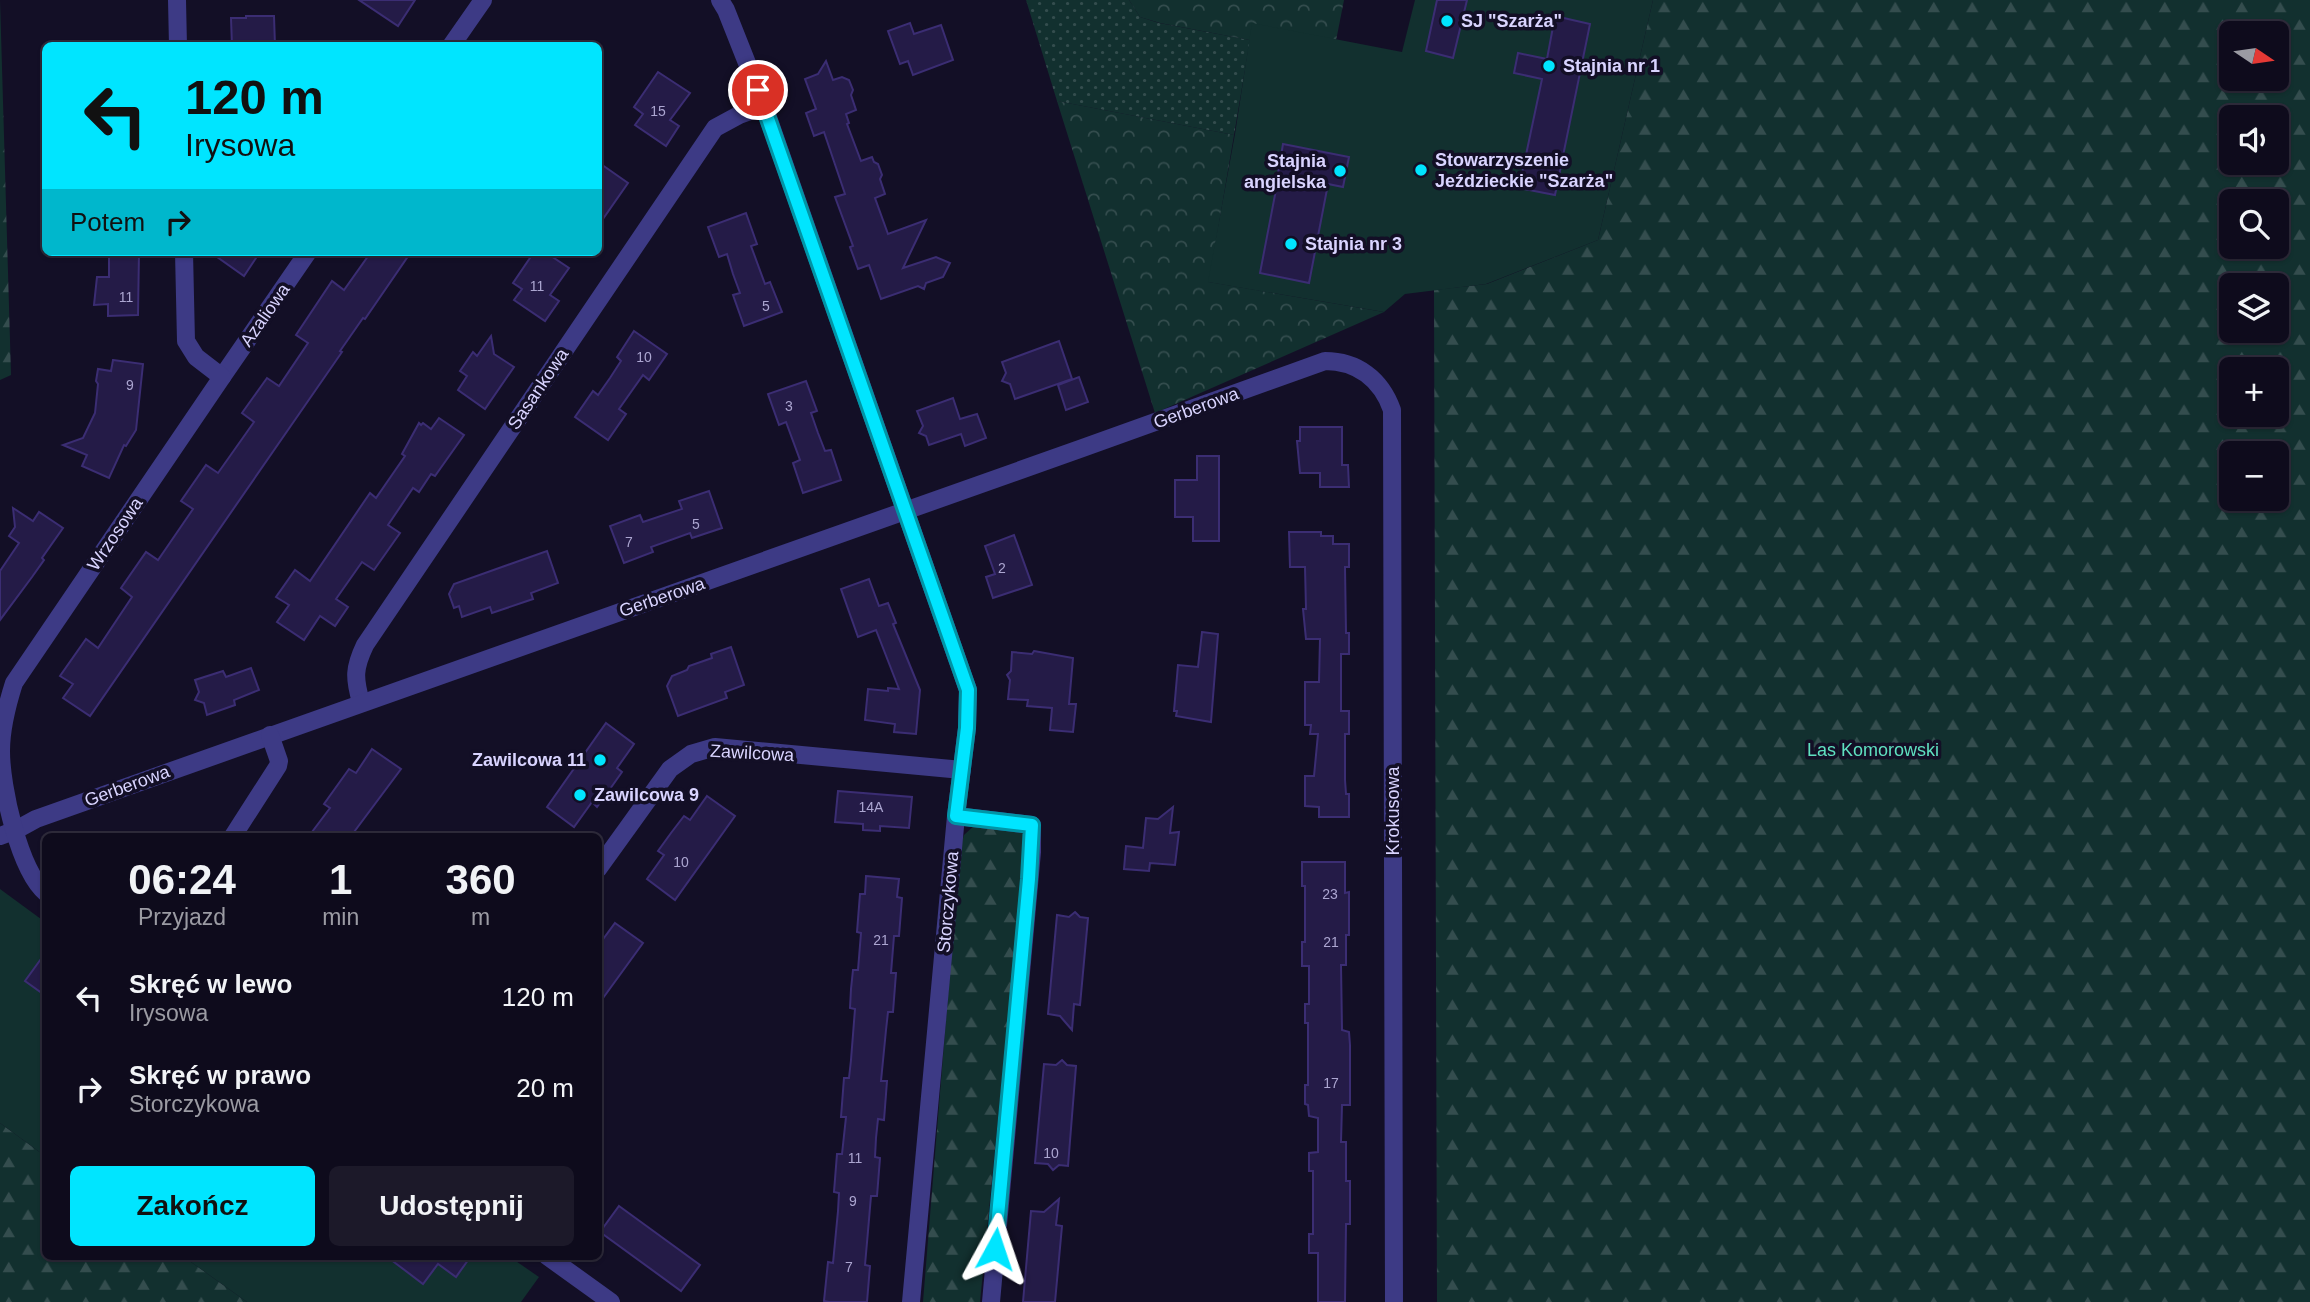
<!DOCTYPE html>
<html lang="pl">
<head>
<meta charset="utf-8">
<style>
  :root { --surface:#0e0b1c; --page:#1c1929; --text:#f1f3f6; --muted:#9b9ba3; --line:#2e2b3b; --accent:#00e5ff }
  body { margin:0; font-family:Helvetica,sans-serif; background:var(--page); color:var(--text); height:100vh; display:flex; flex-direction:column; font-size:26px; white-space:nowrap }
  * { box-sizing:border-box; margin:0 }
  p { font-size:23px; color:var(--muted) }
  .icon { flex:none; width:38px; height:38px; fill:none; stroke:currentColor; stroke-width:2; stroke-linecap:round; stroke-linejoin:round }
  .map { position:relative; flex:1; overflow:hidden }
  .side { position:absolute; left:42px; top:833px; width:560px; height:427px; display:flex; flex-direction:column; background:var(--surface); border-radius:10px; box-shadow:0 2px 5px #0004,0 0 0 2px var(--line) }
  .side>* { flex:none }
  .guide { position:absolute; left:42px; top:42px; width:560px; height:214px; border-radius:10px; box-shadow:0 2px 5px #0004,0 0 0 2px var(--line); background:#00e5ff; color:#111; overflow:hidden }
  .needle { width:46px; rotate:103deg }
  .buttons { position:absolute; left:2219px; top:21px; display:grid; gap:14px }
  .buttons a { display:grid; place-items:center; width:70px; height:70px; border-radius:10px; background:var(--surface); box-shadow:0 2px 5px #0004,0 0 0 2px var(--line); font-size:35px }
  .pin { position:absolute; display:grid; place-items:center; width:60px; height:60px; color:#fff; margin:-30px; border:4px solid #fff; border-radius:50%; box-shadow:0 2px 7px #0007 }
  .me { position:absolute; width:77px; margin:-38px; rotate:5deg; stroke-linejoin:round; filter:drop-shadow(0 0 5px #0008) }
  .turn { display:flex; align-items:center; gap:24px; height:147px; padding:0 28px; font-size:32px }
  .turn .icon { width:91px; height:91px; stroke-width:2.5 }
  .turn b { display:block; font-size:49px; line-height:60px }
  .then { display:flex; align-items:center; height:66px; padding:0 28px; background:#0003; gap:14px; font-size:26px }
  .eta { display:flex; justify-content:space-evenly; align-items:center; height:119px; text-align:center }
  .eta b { font-size:42px; font-weight:800; line-height:49px }
  .button { display:flex; gap:14px; margin-top:auto; padding:14px 28px }
  .button a { flex:1; height:80px; border-radius:10px; background:var(--accent); color:#111; font-size:28px; font-weight:800; line-height:80px; text-align:center }
  .button a+a { background:var(--page); color:var(--text) }
  ul { padding:0; list-style:none }
  li { display:flex; align-items:center; gap:21px; height:91px; padding:0 28px }
  li div { flex:1 }
  li b { display:block; font-size:26px }
  li em { font-style:normal }
  .map>svg:first-child { display:block }
</style>
</head>
<body>
<div class="map">
<svg width="2310" height="1302" viewBox="0 0 2310 1302">
  <defs>
    <pattern id="grass-dots" width="8" height="8" patternUnits="userSpaceOnUse" patternTransform="scale(1.75)"><rect width="8" height="8" fill="#12302f"/><path d="M2 2h.1M6 6h.1" fill="none" stroke="#344d4e" stroke-width="1.8" stroke-linecap="round"/></pattern>
    <pattern id="forest-firs" width="22" height="20" patternUnits="userSpaceOnUse" patternTransform="scale(1.75)"><rect width="22" height="20" fill="#12302f"/><path d="M5 1l3.5 6h-7zM16 11l3.5 6h-7z" fill="#344d4e"/></pattern>
    <pattern id="park-crowns" width="20" height="18" patternUnits="userSpaceOnUse" patternTransform="scale(1.75)"><rect width="20" height="18" fill="#12302f"/><path d="M2 6a3 3 0 1 1 6 0M12 15a3 3 0 1 1 6 0" fill="none" stroke="#344d4e"/></pattern>
  </defs>
  <rect width="100%" height="100%" fill="#130f26"/>
  <!-- grass -->
  <path fill="url(#grass-dots)" d="M 1026,0 L 1129,0 L 1140,17 L 1159,23 L 1250,40 L 1234,135 L 1057,101 Z"/>
  <!-- forest -->
  <g fill="url(#forest-firs)" fill-rule="evenodd">
    <path d="M 0,0 L 11,375 L 0,380 Z"/>
    <path d="M 1653,0 L 2310,0 L 2310,1302 L 1437,1302 L 1434,290 L 1487,284 L 1598,240 ZM 2231,33 L 2277,33 L 2277,79 L 2231,79 ZM 2231,117 L 2277,117 L 2277,163 L 2231,163 ZM 2231,201 L 2277,201 L 2277,247 L 2231,247 ZM 2231,285 L 2277,285 L 2277,331 L 2231,331 ZM 2231,369 L 2277,369 L 2277,415 L 2231,415 ZM 2231,453 L 2277,453 L 2277,499 L 2231,499 Z"/>
    <path d="M 976,824 L 1022,831 L 1025,842 L 980,1302 L 923,1302 L 960,848 L 964,835 Z"/>
    <path d="M 0,1123 L 45,1156 L 46,1256 L 184,1257 L 247,1302 L 0,1302 Z"/>
  </g>
  <!-- park -->
  <g fill="url(#park-crowns)">
    <path d="M 1129,0 L 1344,0 L 1333,56 L 1160,23 L 1140,17 Z"/>
    <path d="M 1057,101 L 1234,135 L 1209,282 L 1384,312 L 1155,413 Z"/>
  </g>
  <!-- garden -->
  <g fill="#12302f">
    <path d="M 1415,0 L 1653,0 L 1598,240 L 1486,284 L 1405,294 L 1384,312 L 1208,282 L 1235,134 L 1252,23 L 1402,52 Z"/>
    <path d="M 0,889 L 45,922 L 45,1156 L 0,1123 Z"/>
    <path d="M 184,1257 L 510,1257 L 539,1277 L 521,1302 L 247,1302 Z"/>
  </g>
  <!-- building -->
  <g fill="#241b47" stroke="#3b2d73" stroke-width="2">
    <path d="M 359,0 L 415,0 L 398,26 Z"/>
    <path d="M 1437,0 L 1467,0 L 1453,58 L 1426,51 Z"/>
    <path d="M 246,16 L 274,16 L 275,46 L 232,46 L 231,18 L 246,18 Z"/>
    <path d="M 1555,16 L 1590,24 L 1555,195 L 1519,188 L 1542,79 L 1514,73 L 1518,53 L 1547,59 Z"/>
    <path d="M 910,23 L 914,34 L 941,25 L 953,60 L 913,75 L 908,61 L 900,64 L 888,31 Z"/>
    <path d="M 826,61 L 833,80 L 842,77 L 849,80 L 853,90 L 851,95 L 856,110 L 846,114 L 849,123 L 847,124 L 861,161 L 872,157 L 874,162 L 878,164 L 882,175 L 880,179 L 885,194 L 875,198 L 888,234 L 926,220 L 903,268 L 936,257 L 950,263 L 943,277 L 926,283 L 924,289 L 918,286 L 881,299 L 869,265 L 858,269 L 850,247 L 853,246 L 835,197 L 845,194 L 824,132 L 814,136 L 806,113 L 816,109 L 805,79 L 818,74 Z"/>
    <path d="M 658,72 L 690,93 L 670,120 L 679,126 L 666,146 L 635,125 L 643,114 L 634,107 Z"/>
    <path d="M 1283,144 L 1349,157 L 1343,187 L 1328,184 L 1309,283 L 1260,273 L 1279,174 L 1278,173 Z"/>
    <path d="M 598,162 L 628,183 L 598,226 Z"/>
    <path d="M 746,213 L 757,244 L 751,246 L 765,284 L 770,282 L 782,312 L 744,326 L 733,295 L 740,293 L 733,274 L 727,254 L 719,257 L 708,227 Z"/>
    <path d="M 109,252 L 139,252 L 138,315 L 108,316 L 108,304 L 94,305 L 97,277 L 109,277 Z"/>
    <path d="M 210,252 L 260,252 L 244,276 Z"/>
    <path d="M 371,252 L 411,252 L 365,319 L 363,318 L 340,351 L 342,352 L 90,716 L 63,698 L 73,684 L 60,676 L 86,639 L 98,648 L 132,597 L 121,588 L 146,552 L 158,560 L 167,547 L 193,509 L 181,501 L 206,465 L 218,473 L 254,422 L 242,413 L 267,378 L 279,386 L 308,343 L 296,335 L 332,281 L 344,290 Z"/>
    <path d="M 534,252 L 545,252 L 569,268 L 550,295 L 559,301 L 545,321 L 514,300 L 522,289 L 513,283 Z"/>
    <path d="M 634,331 L 667,354 L 649,380 L 643,375 L 619,409 L 626,414 L 608,440 L 575,417 L 593,391 L 598,395 L 610,378 L 621,361 L 617,357 Z"/>
    <path d="M 491,336 L 494,354 L 514,367 L 485,409 L 458,390 L 467,376 L 460,371 L 473,352 L 477,356 Z"/>
    <path d="M 1059,341 L 1072,379 L 1015,399 L 1010,384 L 1002,381 L 1006,373 L 1002,362 Z"/>
    <path d="M 113,360 L 143,364 L 136,430 L 126,446 L 124,445 L 109,478 L 82,466 L 87,455 L 63,445 L 83,438 L 95,413 L 98,384 L 96,381 L 98,369 L 111,371 Z"/>
    <path d="M 1079,377 L 1088,402 L 1066,410 L 1058,385 Z"/>
    <path d="M 806,381 L 817,411 L 811,413 L 818,433 L 825,451 L 831,450 L 841,480 L 803,493 L 793,463 L 800,460 L 786,422 L 779,425 L 768,394 Z"/>
    <path d="M 953,398 L 960,419 L 977,414 L 986,438 L 965,446 L 961,434 L 929,445 L 926,436 L 919,433 L 923,426 L 917,411 Z"/>
    <path d="M 439,418 L 464,435 L 435,476 L 431,474 L 419,492 L 413,488 L 388,525 L 400,533 L 374,570 L 362,562 L 336,599 L 348,607 L 335,626 L 320,616 L 304,640 L 277,622 L 289,605 L 276,597 L 295,570 L 310,581 L 370,493 L 376,498 L 405,456 L 402,454 L 419,423 L 421,425 L 423,423 L 431,429 Z"/>
    <path d="M 1300,427 L 1342,427 L 1342,465 L 1348,465 L 1349,487 L 1320,487 L 1320,473 L 1300,473 L 1297,441 L 1300,441 Z"/>
    <path d="M 1197,456 L 1219,456 L 1219,541 L 1193,541 L 1193,517 L 1175,517 L 1175,480 L 1197,480 Z"/>
    <path d="M 709,491 L 722,528 L 692,538 L 690,533 L 651,547 L 653,552 L 624,563 L 610,526 L 640,515 L 643,522 L 682,509 L 679,501 Z"/>
    <path d="M 13,508 L 33,521 L 39,512 L 63,528 L 42,558 L 44,560 L 32,577 L 0,620 L 0,571 L 19,543 L 9,536 L 15,527 Z"/>
    <path d="M 1289,532 L 1321,532 L 1321,536 L 1333,536 L 1333,544 L 1349,544 L 1349,567 L 1345,567 L 1346,633 L 1349,633 L 1349,654 L 1341,654 L 1341,711 L 1349,711 L 1349,734 L 1345,734 L 1345,780 L 1346,794 L 1349,794 L 1349,817 L 1319,817 L 1319,807 L 1305,806 L 1305,776 L 1314,776 L 1318,734 L 1310,734 L 1311,725 L 1305,725 L 1305,682 L 1319,682 L 1320,639 L 1306,639 L 1303,609 L 1306,609 L 1305,567 L 1290,567 Z"/>
    <path d="M 1014,535 L 1032,585 L 993,598 L 986,577 L 995,574 L 985,546 Z"/>
    <path d="M 547,551 L 558,583 L 531,593 L 533,599 L 492,613 L 490,607 L 462,617 L 459,606 L 454,608 L 449,594 L 454,584 Z"/>
    <path d="M 869,579 L 879,606 L 888,603 L 896,623 L 893,624 L 920,690 L 916,734 L 894,732 L 895,724 L 865,720 L 868,689 L 888,691 L 888,688 L 899,689 L 876,630 L 858,637 L 841,589 Z"/>
    <path d="M 1202,632 L 1218,634 L 1211,722 L 1176,716 L 1177,711 L 1174,711 L 1178,665 L 1198,667 Z"/>
    <path d="M 731,647 L 744,685 L 725,692 L 727,698 L 678,716 L 667,686 L 672,676 L 687,670 L 689,666 L 712,658 L 711,654 Z"/>
    <path d="M 1034,651 L 1073,658 L 1069,704 L 1076,704 L 1073,732 L 1050,730 L 1052,708 L 1027,706 L 1028,700 L 1008,699 L 1010,680 L 1007,675 L 1011,671 L 1012,652 L 1032,654 Z"/>
    <path d="M 251,668 L 259,690 L 234,700 L 235,705 L 207,715 L 204,703 L 195,700 L 199,692 L 195,680 L 223,671 L 226,677 Z"/>
    <path d="M 606,723 L 634,744 L 617,768 L 622,772 L 610,789 L 597,807 L 592,802 L 574,827 L 547,807 Z"/>
    <path d="M 372,749 L 401,769 L 351,836 L 309,836 L 330,808 L 324,804 L 349,769 L 356,773 Z"/>
    <path d="M 838,791 L 912,797 L 909,828 L 880,826 L 880,831 L 863,830 L 863,824 L 835,822 Z"/>
    <path d="M 707,796 L 735,816 L 675,900 L 647,879 L 664,855 L 658,851 L 671,833 L 684,816 L 690,820 Z"/>
    <path d="M 1173,807 L 1170,833 L 1179,832 L 1175,865 L 1150,863 L 1149,871 L 1124,869 L 1126,846 L 1143,848 L 1146,818 L 1158,819 Z"/>
    <path d="M 1302,862 L 1345,862 L 1345,893 L 1349,892 L 1349,935 L 1346,935 L 1346,965 L 1341,965 L 1342,1030 L 1349,1032 L 1350,1045 L 1350,1105 L 1342,1105 L 1341,1142 L 1346,1142 L 1346,1181 L 1350,1181 L 1350,1224 L 1346,1224 L 1345,1302 L 1318,1302 L 1318,1253 L 1309,1253 L 1309,1234 L 1313,1234 L 1313,1171 L 1309,1171 L 1309,1153 L 1318,1152 L 1318,1118 L 1309,1116 L 1308,1105 L 1305,1104 L 1305,1085 L 1308,1085 L 1308,1023 L 1305,1023 L 1305,1004 L 1309,1004 L 1309,966 L 1302,966 L 1302,942 L 1305,942 L 1305,886 L 1302,886 Z"/>
    <path d="M 866,876 L 899,879 L 897,897 L 902,898 L 899,936 L 894,936 L 891,973 L 896,973 L 893,1012 L 888,1012 L 886,1030 L 881,1081 L 887,1081 L 884,1120 L 878,1119 L 876,1138 L 875,1157 L 880,1158 L 877,1196 L 871,1196 L 868,1231 L 865,1265 L 870,1266 L 867,1302 L 829,1302 L 824,1301 L 828,1262 L 833,1263 L 838,1211 L 839,1193 L 834,1192 L 837,1154 L 842,1154 L 846,1117 L 841,1117 L 844,1078 L 849,1078 L 851,1060 L 855,1009 L 850,1008 L 851,989 L 853,970 L 858,970 L 861,933 L 857,932 L 860,894 L 865,894 Z"/>
    <path d="M 1075,912 L 1080,917 L 1088,918 L 1080,1005 L 1074,1004 L 1072,1030 L 1060,1016 L 1048,1014 L 1057,915 L 1069,917 Z"/>
    <path d="M 615,923 L 643,943 L 598,1005 L 598,946 Z"/>
    <path d="M 46,952 L 46,996 L 25,981 Z"/>
    <path d="M 1062,1060 L 1067,1065 L 1076,1066 L 1068,1166 L 1059,1165 L 1053,1170 L 1048,1164 L 1035,1163 L 1044,1064 L 1056,1065 Z"/>
    <path d="M 1059,1199 L 1056,1225 L 1062,1226 L 1055,1302 L 1023,1302 L 1031,1211 L 1044,1212 Z"/>
    <path d="M 619,1206 L 700,1265 L 681,1291 L 600,1232 Z"/>
    <path d="M 386,1256 L 471,1256 L 456,1277 L 438,1264 L 423,1284 Z"/>
  </g>
  <g fill="none" stroke-linecap="round" stroke-linejoin="round">
    <!-- minor -->
    <g stroke="#3d3a85" stroke-width="18">
      <path d="M 177,0 L 178,46"/>
      <path d="M 720,0 L 726,10 L 764,106 L 968,690 L 967,728 L 956,816 L 911,1302"/>
      <path d="M 451,46 L 483,0"/>
      <path d="M 222,377 L 308,252"/>
      <path d="M 361,702 C 354,678 354,668 365,645 L 715,128 L 739,115 L 764,106"/>
      <path d="M 956,816 L 1032,825 L 1032,852 L 991,1302"/>
      <path d="M 0,836 L 16,830 L 36,819 C 465,666 896,516 1325,361 C 1357,361 1381,379 1392,410 L 1394,1302"/>
      <path d="M 233,836 L 278,766 L 279,761 L 270,735"/>
      <path d="M 598,869 L 670,769 L 691,754 L 715,747 L 962,770"/>
      <path d="M 46,893 C 19,870 1,787 1,751 C 1,728 7,705 14,683 L 222,377 L 196,357 L 186,341 L 184,252"/>
      <path d="M 547,1256 L 611,1302"/>
    </g>
  </g>
  <g fill="none" stroke-linecap="round" stroke-linejoin="round">
    <!-- route casing -->
    <g stroke="#0095a6" stroke-width="18">
      <path id="route" d="M 758,90 L 968,690 L 967,728 L 956,816 L 1032,825 L 1029,879 L 995,1249"/>
    </g>
    <!-- route -->
    <use href="#route" stroke="#00e5ff" stroke-width="12"/>
  </g>
  <!-- markers -->
  <g fill="#00e5ff" stroke="#130f26" stroke-width="2.5">
    <circle cx="1447" cy="21" r="7"/>
    <circle cx="1549" cy="66" r="7"/>
    <circle cx="1421" cy="170" r="7"/>
    <circle cx="1340" cy="171" r="7"/>
    <circle cx="1291" cy="244" r="7"/>
    <circle cx="600" cy="760" r="7"/>
    <circle cx="580" cy="795" r="7"/>
  </g>
  <g text-anchor="middle" dominant-baseline="central" stroke-width="7" stroke-linejoin="round" paint-order="stroke">
    <!-- number labels -->
    <g font-size="14" fill="#aca6d1">
      <text x="658" y="111">15</text>
      <text x="537" y="286">11</text>
      <text x="126" y="297">11</text>
      <text x="766" y="306">5</text>
      <text x="644" y="357">10</text>
      <text x="130" y="385">9</text>
      <text x="789" y="406">3</text>
      <text x="696" y="524">5</text>
      <text x="629" y="542">7</text>
      <text x="1002" y="568">2</text>
      <text x="871" y="807">14A</text>
      <text x="681" y="862">10</text>
      <text x="1330" y="894">23</text>
      <text x="881" y="940">21</text>
      <text x="1331" y="942">21</text>
      <text x="1331" y="1083">17</text>
      <text x="1051" y="1153">10</text>
      <text x="855" y="1158">11</text>
      <text x="853" y="1201">9</text>
      <text x="849" y="1267">7</text>
    </g>
    <!-- poi labels -->
    <g font-size="18" font-weight="bold" fill="#d9d4ff" stroke="#130f26" text-anchor="start">
      <text x="1461" y="21">SJ "Szarża"</text>
      <text x="1563" y="66">Stajnia nr 1</text>
      <text x="1435" y="160">Stowarzyszenie<tspan x="1435" dy="21">Jeździeckie "Szarża"</tspan></text>
      <text x="1326" y="161" text-anchor="end">Stajnia<tspan x="1326" dy="21">angielska</tspan></text>
      <text x="1305" y="244">Stajnia nr 3</text>
      <text x="586" y="760" text-anchor="end">Zawilcowa 11</text>
      <text x="594" y="795">Zawilcowa 9</text>
    </g>
    <!-- street labels -->
    <g font-size="18" fill="#d9d4ff" stroke="#130f26">
      <text transform="translate(265 315) rotate(-55)">Azaliowa</text>
      <text transform="translate(538 389) rotate(-56)">Sasankowa</text>
      <text transform="translate(1196 408) rotate(-20)">Gerberowa</text>
      <text transform="translate(115 534) rotate(-56)">Wrzosowa</text>
      <text transform="translate(662 597) rotate(-19)">Gerberowa</text>
      <text transform="translate(752 753) rotate(3)">Zawilcowa</text>
      <text transform="translate(127 786) rotate(-20)">Gerberowa</text>
      <text transform="translate(1393 811) rotate(-90)">Krokusowa</text>
      <text transform="translate(948 902) rotate(-85)">Storczykowa</text>
    </g>
    <!-- park labels -->
    <g font-size="18" fill="#5fe0c0" stroke="#130f26">
      <text x="1873" y="750">Las Komorowski</text>
    </g>
  </g>
</svg>
<div class="buttons">
<a><svg class="needle" viewBox="-14 -14 28 28"><path d="M0-13l5 13h-10z" fill="#e53935"/><path d="M0 13l5-13h-10z" fill="#9b9ba3"/></svg></a>
<a><svg class="icon" aria-label="sound" viewBox="0 0 24 24"><path d="M4 9h4l5-4v14l-5-4H4zM17 9q2 3 0 6"/></svg></a>
<a><svg class="icon" aria-label="search" viewBox="0 0 24 24"><circle cx="10" cy="10" r="6"/><path d="M15 15l6 6"/></svg></a>
<a><svg class="icon" aria-label="layers" viewBox="0 0 24 24"><path d="M12 4l9 5-9 5-9-5zM3 14l9 5 9-5"/></svg></a>
<a>+</a>
<a>−</a>
</div>
<div class="pin" style="left:758px;top:90px;background:#d93025"><svg class="icon" aria-label="arrive" viewBox="0 0 24 24"><path d="M6 21V4h12l-3 4 3 4H6"/></svg></div>
<svg class="me" style="left:995px;top:1249px" viewBox="-20 -20 40 40"><path d="M0-17L14 15 0 8-14 15z" fill="#00e5ff" stroke="#fff" stroke-width="4"/></svg>
<div class="guide">
<div class="turn"><svg class="icon" aria-label="left" viewBox="0 0 24 24"><path d="M17 20v-9H6M10 6l-5 5 5 5"/></svg><div><b>120 m</b>Irysowa</div></div>
<div class="then">Potem<svg class="icon" aria-label="right" viewBox="0 0 24 24"><path d="M7 20v-9h11M14 6l5 5-5 5"/></svg></div>
</div>
<section class="side">
<div class="eta">
<div><b>06:24</b><p>Przyjazd</p></div>
<div><b>1</b><p>min</p></div>
<div><b>360</b><p>m</p></div>
</div>
<ul>
<li><svg class="icon" aria-label="left" viewBox="0 0 24 24"><path d="M17 20v-9H6M10 6l-5 5 5 5"/></svg><div><b>Skręć w lewo</b><p>Irysowa</p></div><em>120 m</em></li>
<li><svg class="icon" aria-label="right" viewBox="0 0 24 24"><path d="M7 20v-9h11M14 6l5 5-5 5"/></svg><div><b>Skręć w prawo</b><p>Storczykowa</p></div><em>20 m</em></li>
</ul>
<div class="button"><a>Zakończ</a><a>Udostępnij</a></div>
</section>
</div>
</body>
</html>
